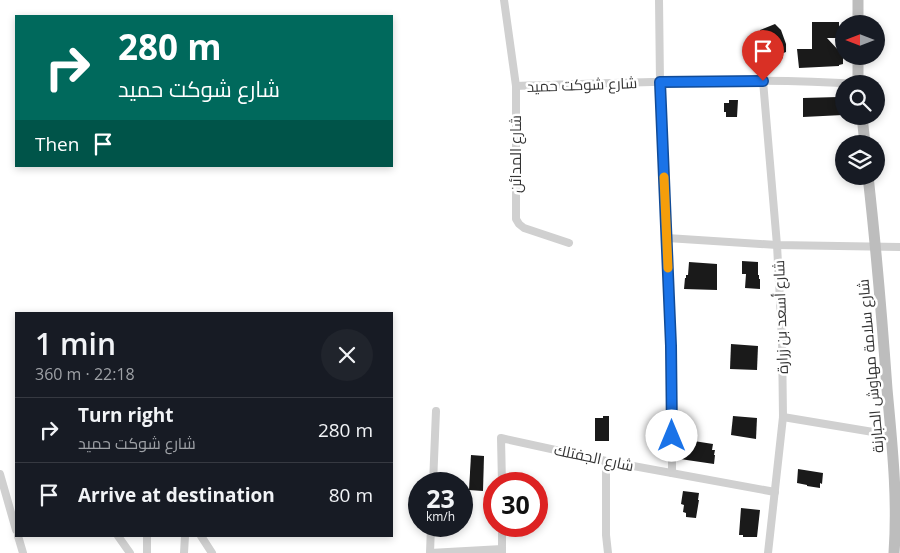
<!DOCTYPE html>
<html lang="en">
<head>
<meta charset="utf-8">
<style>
  :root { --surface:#171b24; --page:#20242c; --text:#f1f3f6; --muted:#9ea1a6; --line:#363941 }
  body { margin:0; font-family:"Open Sans",Cairo,sans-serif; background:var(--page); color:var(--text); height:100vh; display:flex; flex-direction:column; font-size:19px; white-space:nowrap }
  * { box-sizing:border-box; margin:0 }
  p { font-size:16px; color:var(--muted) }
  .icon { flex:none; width:28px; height:28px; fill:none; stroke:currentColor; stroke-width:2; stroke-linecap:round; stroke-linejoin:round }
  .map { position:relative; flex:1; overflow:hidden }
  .details { position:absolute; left:15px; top:312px; width:378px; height:225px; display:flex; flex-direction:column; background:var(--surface); border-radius:0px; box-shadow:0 2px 8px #0003 }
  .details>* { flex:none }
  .top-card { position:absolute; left:15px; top:15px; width:378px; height:152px; border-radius:0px; box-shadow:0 2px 8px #0003; background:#00695c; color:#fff; overflow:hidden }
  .needle { width:32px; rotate:270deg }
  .fabs { position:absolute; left:835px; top:15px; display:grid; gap:10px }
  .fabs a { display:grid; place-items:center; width:50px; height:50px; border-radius:50%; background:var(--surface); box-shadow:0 2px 8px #0003; font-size:25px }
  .speed { position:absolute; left:408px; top:472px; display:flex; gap:10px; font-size:25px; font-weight:700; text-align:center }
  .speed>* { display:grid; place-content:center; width:65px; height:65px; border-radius:50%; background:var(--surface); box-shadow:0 2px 8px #0003; line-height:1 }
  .speed small { font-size:12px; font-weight:400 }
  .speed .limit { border:8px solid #d22; background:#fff; color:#111 }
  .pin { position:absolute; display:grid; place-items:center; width:42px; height:42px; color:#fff; margin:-51px -21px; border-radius:50% 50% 50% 0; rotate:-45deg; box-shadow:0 0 5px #0007 }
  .pin .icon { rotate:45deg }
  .me { position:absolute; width:55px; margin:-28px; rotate:0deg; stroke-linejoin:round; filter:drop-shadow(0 0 4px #0008) }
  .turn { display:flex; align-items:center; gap:18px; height:105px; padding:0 20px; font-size:22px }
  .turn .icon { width:65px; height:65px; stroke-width:2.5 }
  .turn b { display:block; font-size:35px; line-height:42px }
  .then { display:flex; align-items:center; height:48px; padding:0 20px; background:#0003; gap:10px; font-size:19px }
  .round { display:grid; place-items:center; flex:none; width:52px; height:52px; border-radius:26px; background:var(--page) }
  .overview { display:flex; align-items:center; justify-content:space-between; height:85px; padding:0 20px }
  h1 { font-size:30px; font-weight:600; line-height:38px }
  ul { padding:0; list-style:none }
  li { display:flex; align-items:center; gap:15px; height:65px; padding:0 20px; border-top:1px solid var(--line) }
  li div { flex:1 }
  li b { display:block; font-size:19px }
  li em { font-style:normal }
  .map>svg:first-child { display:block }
</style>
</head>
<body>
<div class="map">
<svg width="900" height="553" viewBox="0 0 900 553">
  <rect width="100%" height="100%" fill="#fff"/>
  <!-- building -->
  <g fill="#1a1a1a">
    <path d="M 812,22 L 839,22 L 839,38 L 827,38 L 840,52 L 843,52 L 843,64 L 839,65 L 839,66 L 799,68 L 797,49 L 812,49 Z"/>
    <path d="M 775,24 L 781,30 L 786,44 L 786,52 L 781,54 L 783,58 L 767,65 L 762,52 L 765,51 L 760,38 L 760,30 Z"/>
    <path d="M 838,97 L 838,100 L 841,100 L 841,103 L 843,103 L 843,115 L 803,117 L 803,98 Z"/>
    <path d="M 729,100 L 738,100 L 737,117 L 726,117 L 726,112 L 724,112 L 724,103 L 729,103 Z"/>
    <path d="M 742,261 L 758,262 L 758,275 L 759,275 L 759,279 L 760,279 L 760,289 L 745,288 L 746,274 L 742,274 Z"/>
    <path d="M 689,262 L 717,264 L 717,290 L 684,289 L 685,278 L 686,278 L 686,275 L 688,275 Z"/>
    <path d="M 731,344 L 758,346 L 757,370 L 730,369 Z"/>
    <path d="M 603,416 L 609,416 L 609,441 L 595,441 L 595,418 L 603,418 Z"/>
    <path d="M 733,416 L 757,418 L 756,439 L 731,435 Z"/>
    <path d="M 681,439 L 713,444 L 712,450 L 715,450 L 714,455 L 715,455 L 714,464 L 680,459 L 681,452 L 679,452 Z"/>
    <path d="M 471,455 L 484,456 L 483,491 L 469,490 Z"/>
    <path d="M 798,469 L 823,473 L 822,484 L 820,483 L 820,488 L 807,486 L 807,485 L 797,483 Z"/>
    <path d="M 683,491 L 699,493 L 698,500 L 699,500 L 696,518 L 686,517 L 686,513 L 683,512 L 684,505 L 681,504 Z"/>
    <path d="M 741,508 L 760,510 L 757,537 L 743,537 L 743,535 L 739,535 Z"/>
  </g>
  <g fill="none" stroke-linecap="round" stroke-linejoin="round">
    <!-- street -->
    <g stroke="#d0d0d0" stroke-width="8">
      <path d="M 504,0 L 516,86 L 516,219 L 519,224 L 524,228 L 569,243"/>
      <path d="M 659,0 L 660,82 L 672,362 L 672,473"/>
      <path d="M 763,81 L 777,245 L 782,338 L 783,417 L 768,553"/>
      <path d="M 516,86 C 630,83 744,77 858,84"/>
      <path d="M 667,238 L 777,245 L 900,247"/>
      <path d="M 783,417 L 891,435"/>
      <path d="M 606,461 L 606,535 L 608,553"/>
      <path d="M 0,474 L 16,530"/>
      <path d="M 433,484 L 436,411"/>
      <path d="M 502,484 L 501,438 L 606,461 L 775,492"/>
      <path d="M 502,526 L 502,552"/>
      <path d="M 18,536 L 23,553"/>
      <path d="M 118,536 L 130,553"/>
      <path d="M 201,536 L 212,553"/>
      <path d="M 147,553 L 147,536"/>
      <path d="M 184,553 L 185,536"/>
      <path d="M 430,553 L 502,549"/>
      <path d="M 430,553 L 431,526"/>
    </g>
    <!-- secondary -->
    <g stroke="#bdbdbd" stroke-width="11">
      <path d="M 858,0 L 858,24"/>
      <path d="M 858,56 L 858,84"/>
      <path d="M 862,116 L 865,144"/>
      <path d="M 868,176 C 876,247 882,318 887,389 C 892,444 898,498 894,553"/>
    </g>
  </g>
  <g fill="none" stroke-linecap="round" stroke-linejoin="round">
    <!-- route casing -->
    <g stroke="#114b97" stroke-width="12">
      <path id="route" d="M 672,436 L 671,346 L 660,82 L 763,81"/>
    </g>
    <!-- route -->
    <use href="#route" stroke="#1a73e8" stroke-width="9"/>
    <!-- slow -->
    <path stroke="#f59e0b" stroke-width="9" d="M 664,177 L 668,268"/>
  </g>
  <g text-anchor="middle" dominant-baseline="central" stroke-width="5" stroke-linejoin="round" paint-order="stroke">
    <!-- street labels -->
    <g font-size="15" fill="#333" stroke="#fff">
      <text transform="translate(582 84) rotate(-2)">شارع شوكت حميد</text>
      <text transform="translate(515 154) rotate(-90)">شارع المدائن</text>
      <text transform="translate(780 317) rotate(-92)">شارع أسعد بن زرارة</text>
      <text transform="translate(870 366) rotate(-95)">شارع سلامة مهاوش الحبارنة</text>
      <text transform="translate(594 457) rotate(12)">شارع الجفتلك</text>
    </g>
  </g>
</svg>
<div class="fabs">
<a><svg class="needle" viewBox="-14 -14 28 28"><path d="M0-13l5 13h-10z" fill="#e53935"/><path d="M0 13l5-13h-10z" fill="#9ea1a6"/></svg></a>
<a><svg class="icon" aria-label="search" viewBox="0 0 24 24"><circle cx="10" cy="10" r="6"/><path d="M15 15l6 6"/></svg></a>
<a><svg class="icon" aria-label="layers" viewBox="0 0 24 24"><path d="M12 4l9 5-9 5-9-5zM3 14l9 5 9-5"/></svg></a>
</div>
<div class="speed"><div>23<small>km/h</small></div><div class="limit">30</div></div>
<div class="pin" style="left:763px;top:81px;background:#d93025"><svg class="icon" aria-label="arrive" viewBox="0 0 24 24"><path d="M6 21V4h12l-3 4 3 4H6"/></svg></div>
<svg class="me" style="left:672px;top:436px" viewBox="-20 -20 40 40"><circle r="19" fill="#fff"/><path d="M0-13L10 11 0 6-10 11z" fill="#1a73e8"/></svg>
<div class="top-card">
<div class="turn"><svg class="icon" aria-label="right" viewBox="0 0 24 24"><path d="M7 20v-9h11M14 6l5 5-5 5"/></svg><div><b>280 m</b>شارع شوكت حميد</div></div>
<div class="then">Then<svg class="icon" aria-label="arrive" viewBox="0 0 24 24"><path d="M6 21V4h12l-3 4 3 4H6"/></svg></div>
</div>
<section class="details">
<div class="overview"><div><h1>1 min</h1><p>360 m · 22:18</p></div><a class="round"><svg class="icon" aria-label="close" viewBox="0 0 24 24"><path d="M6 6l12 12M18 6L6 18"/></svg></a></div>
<ul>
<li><svg class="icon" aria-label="right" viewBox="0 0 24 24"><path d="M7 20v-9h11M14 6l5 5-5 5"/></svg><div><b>Turn right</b><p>شارع شوكت حميد</p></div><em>280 m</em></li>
<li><svg class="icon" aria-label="arrive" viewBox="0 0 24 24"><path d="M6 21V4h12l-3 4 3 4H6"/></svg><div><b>Arrive at destination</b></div><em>80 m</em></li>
</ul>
</section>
</div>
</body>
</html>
